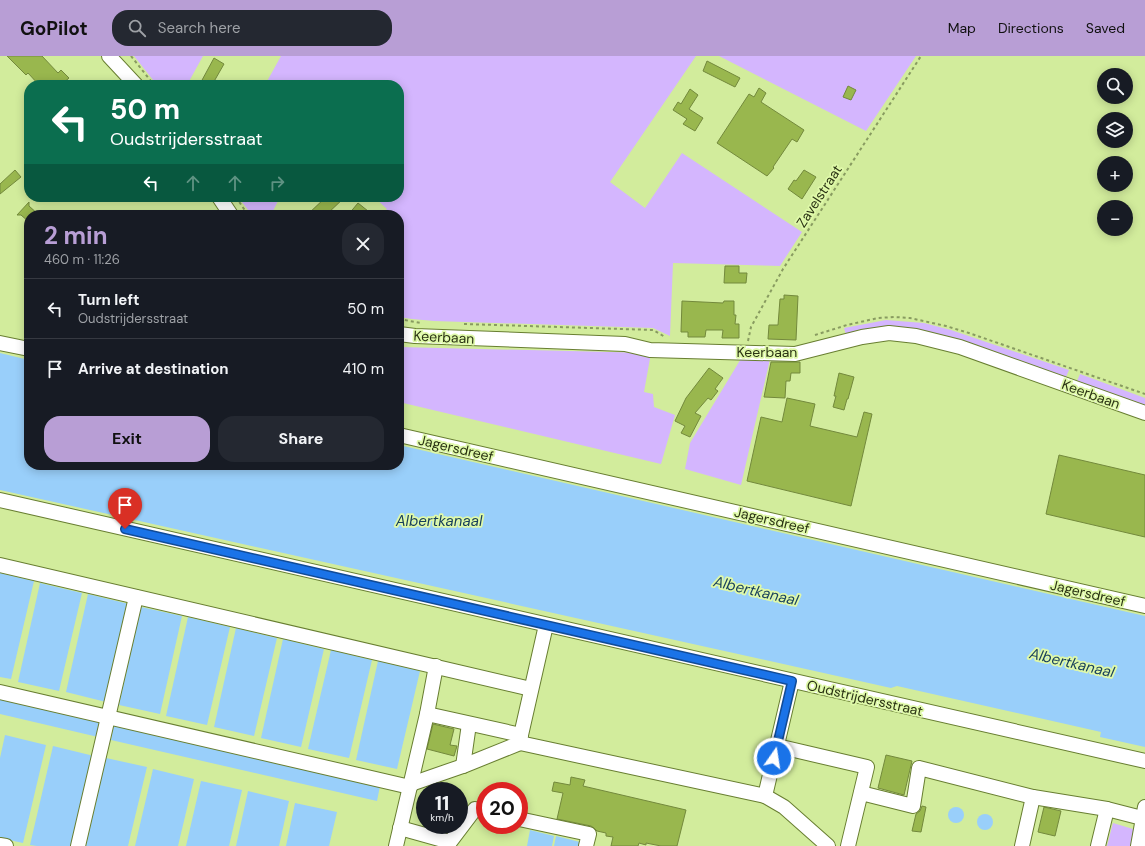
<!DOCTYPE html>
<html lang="en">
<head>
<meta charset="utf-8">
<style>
  :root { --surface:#171b24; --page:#242831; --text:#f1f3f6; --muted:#9ea1a6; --line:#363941; --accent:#b89ed5 }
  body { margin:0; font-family:"DM Sans",sans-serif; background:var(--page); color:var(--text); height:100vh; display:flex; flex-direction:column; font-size:15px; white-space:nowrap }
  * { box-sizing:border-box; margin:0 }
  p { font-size:13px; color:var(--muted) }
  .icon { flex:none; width:22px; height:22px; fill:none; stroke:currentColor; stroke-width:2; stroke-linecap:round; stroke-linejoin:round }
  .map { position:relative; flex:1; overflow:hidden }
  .side { position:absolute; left:24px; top:154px; width:380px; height:260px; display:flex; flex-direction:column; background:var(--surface); border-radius:16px; box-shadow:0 2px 10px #0003 }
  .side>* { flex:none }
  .guide { position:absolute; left:24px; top:24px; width:380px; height:122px; border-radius:16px; box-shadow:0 2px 10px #0003; background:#0b6e4f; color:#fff; overflow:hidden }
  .tools { position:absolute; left:1097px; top:12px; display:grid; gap:8px }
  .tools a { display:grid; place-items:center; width:36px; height:36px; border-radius:50%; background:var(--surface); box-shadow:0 2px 10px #0003; font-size:20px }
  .speed { position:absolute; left:416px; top:726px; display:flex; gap:8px; font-size:20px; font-weight:700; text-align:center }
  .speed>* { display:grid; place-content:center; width:52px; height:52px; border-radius:50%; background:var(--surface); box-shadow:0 2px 10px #0003; line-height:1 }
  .speed small { font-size:10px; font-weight:400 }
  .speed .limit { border:6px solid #d22; background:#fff; color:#111 }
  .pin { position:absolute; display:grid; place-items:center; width:34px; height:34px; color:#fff; margin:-41px -17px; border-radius:50% 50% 50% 0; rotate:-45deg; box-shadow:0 0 4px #0007 }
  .pin .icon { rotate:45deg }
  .me { position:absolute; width:44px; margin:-22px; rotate:13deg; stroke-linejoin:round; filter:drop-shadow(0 0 3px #0008) }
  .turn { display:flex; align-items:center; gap:14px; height:84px; padding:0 20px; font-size:18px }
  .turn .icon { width:52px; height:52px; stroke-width:2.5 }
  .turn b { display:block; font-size:28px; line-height:34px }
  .lanes { display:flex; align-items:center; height:38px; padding:0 20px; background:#0003; justify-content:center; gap:20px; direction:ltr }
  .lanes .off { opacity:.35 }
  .round { display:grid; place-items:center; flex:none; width:42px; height:42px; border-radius:16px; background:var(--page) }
  .summary { display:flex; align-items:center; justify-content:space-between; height:68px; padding:0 20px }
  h1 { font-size:24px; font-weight:700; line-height:30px; color:var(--accent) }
  .primary-button { display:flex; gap:8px; margin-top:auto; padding:8px 20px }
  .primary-button a { flex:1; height:46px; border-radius:16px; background:var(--accent); color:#111; font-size:16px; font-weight:700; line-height:46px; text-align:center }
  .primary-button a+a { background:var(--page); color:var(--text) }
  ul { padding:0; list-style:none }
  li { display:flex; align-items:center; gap:12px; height:60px; padding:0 20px; border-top:1px solid var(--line) }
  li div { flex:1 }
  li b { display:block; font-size:15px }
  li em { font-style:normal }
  header { display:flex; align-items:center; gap:24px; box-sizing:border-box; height:56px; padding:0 20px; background:var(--accent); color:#111 }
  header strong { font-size:19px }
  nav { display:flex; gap:22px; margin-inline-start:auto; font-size:14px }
  .search { width:280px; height:36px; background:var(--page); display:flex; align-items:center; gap:10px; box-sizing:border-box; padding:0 14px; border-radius:16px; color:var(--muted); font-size:15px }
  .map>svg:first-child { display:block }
</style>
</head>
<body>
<header>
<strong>GoPilot</strong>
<div class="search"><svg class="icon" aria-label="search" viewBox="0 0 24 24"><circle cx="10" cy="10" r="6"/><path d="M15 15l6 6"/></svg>Search here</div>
<nav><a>Map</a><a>Directions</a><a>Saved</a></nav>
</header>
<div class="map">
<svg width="1145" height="790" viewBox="0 0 1145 790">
  <rect width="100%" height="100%" fill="#d2ec9c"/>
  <!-- green -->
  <g fill="#d4b6fe">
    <path d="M 134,0 L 203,0 L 187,29 L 157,29 Z"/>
    <path d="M 281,0 L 696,0 L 610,126 L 645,152 L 682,97 L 802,176 L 780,210 L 673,207 L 670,280 L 653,272 L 434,265 L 412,263 L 399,261 L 399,159 L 380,159 L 387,153 L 374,141 L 399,141 L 399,29 L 265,29 Z"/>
    <path d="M 719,0 L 916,0 L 866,75 Z"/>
    <path d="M 238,141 L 280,141 L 271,159 L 252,159 Z"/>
    <path d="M 886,264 L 924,267 L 951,274 L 1069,314 L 1066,321 L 949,282 L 846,279 L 844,272 Z"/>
    <path d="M 399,291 L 651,297 L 644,336 L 653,338 L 654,351 L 675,359 L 661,408 L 399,346 Z"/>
    <path d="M 742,301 L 770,303 L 741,429 L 685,413 L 690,387 Z"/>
    <path d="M 1080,318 L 1145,342 L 1145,350 L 1077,325 Z"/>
    <path d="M 1113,767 L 1133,773 L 1134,790 L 1107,790 Z"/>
  </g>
  <!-- water -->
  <g fill="#99cffa">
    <path d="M 0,297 L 29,304 L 29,409 L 399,409 L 399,389 L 1145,560 L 1145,691 L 1100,681 L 1101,676 L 897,630 L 891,632 L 0,434 Z"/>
    <path d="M 0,517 L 34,525 L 11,623 L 0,621 Z"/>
    <path d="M 40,527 L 82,537 L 59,635 L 18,626 Z"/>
    <path d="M 88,538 L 129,548 L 106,646 L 66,636 Z"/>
    <path d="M 141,551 L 182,560 L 160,658 L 119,649 Z"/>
    <path d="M 188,561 L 230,571 L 207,669 L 166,660 Z"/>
    <path d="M 236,572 L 277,582 L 254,680 L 214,671 Z"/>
    <path d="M 283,583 L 324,593 L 301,691 L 261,682 Z"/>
    <path d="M 331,594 L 372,604 L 349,702 L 308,693 Z"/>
    <path d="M 378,605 L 420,615 L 397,713 L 356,704 Z"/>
    <path d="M 0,641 L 102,665 L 98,681 L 0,658 Z"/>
    <path d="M 114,668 L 380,730 L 377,745 L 111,684 Z"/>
    <path d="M 5,679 L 46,689 L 23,787 L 0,782 L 0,702 Z"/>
    <path d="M 53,690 L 94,700 L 73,790 L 37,790 L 30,789 Z"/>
    <path d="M 106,702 L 147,711 L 128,790 L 86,790 Z"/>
    <path d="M 153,713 L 194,723 L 178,790 L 135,790 Z"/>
    <path d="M 201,725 L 242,734 L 229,790 L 186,790 Z"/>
    <path d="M 248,735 L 289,745 L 279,790 L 236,790 Z"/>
    <path d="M 295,747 L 337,756 L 329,790 L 286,790 Z"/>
    <circle cx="956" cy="759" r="8"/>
    <circle cx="985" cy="766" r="8"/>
    <path d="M 530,774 L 554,780 L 552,790 L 527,790 Z"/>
    <path d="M 556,780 L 580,786 L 579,790 L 554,790 Z"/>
  </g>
  <!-- building -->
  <g fill="#99b74e" stroke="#73893c">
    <path d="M 7,0 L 42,0 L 58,17 L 61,14 L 69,22 L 61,29 L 39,29 L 28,17 L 26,19 Z"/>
    <path d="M 214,2 L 224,8 L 212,29 L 206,29 L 201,26 Z"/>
    <path d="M 707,5 L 740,22 L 735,31 L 703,15 Z"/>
    <path d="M 848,30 L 856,34 L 851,44 L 843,41 Z"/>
    <path d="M 759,32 L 766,37 L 761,46 L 804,74 L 797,86 L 792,83 L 773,111 L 774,112 L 767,120 L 717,87 L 749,38 L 754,41 Z"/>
    <path d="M 690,33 L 698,39 L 689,53 L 703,62 L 695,75 L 683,68 L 687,63 L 673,54 L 678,46 L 681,48 Z"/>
    <path d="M 15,114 L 21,121 L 0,138 L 0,128 Z"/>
    <path d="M 804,114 L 816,121 L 802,143 L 788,133 L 794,124 L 796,125 Z"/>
    <path d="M 326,141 L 345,141 L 326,159 L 307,159 Z"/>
    <path d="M 29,146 L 29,150 L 39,159 L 29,159 L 29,166 L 21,159 L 17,159 Z"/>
    <path d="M 358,147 L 373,159 L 348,159 Z"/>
    <path d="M 725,210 L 739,210 L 739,217 L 747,217 L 746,227 L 724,227 Z"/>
    <path d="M 784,239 L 798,240 L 796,284 L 768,283 L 769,269 L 778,269 L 780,243 L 784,243 Z"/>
    <path d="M 682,245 L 723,247 L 724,245 L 734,245 L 734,259 L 736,259 L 735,268 L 739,268 L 739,282 L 722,282 L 723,274 L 706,274 L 705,281 L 688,281 L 688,276 L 681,276 Z"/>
    <path d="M 771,306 L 800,306 L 800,317 L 791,317 L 790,325 L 786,325 L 785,342 L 764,341 Z"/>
    <path d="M 709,312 L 723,322 L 715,333 L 718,335 L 711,344 L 708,342 L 695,357 L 701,360 L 690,381 L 681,377 L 685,370 L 675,365 L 686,342 Z"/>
    <path d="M 839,317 L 854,321 L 848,343 L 847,343 L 844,354 L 833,351 L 836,340 L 834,340 Z"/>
    <path d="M 787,342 L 815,348 L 810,370 L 857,381 L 864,356 L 872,358 L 851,450 L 747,425 L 761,361 L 782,366 Z"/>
    <path d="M 1059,399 L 1145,419 L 1145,481 L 1046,458 Z"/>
    <path d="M 433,668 L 454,673 L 450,689 L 457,690 L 454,700 L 427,693 Z"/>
    <path d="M 886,699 L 912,705 L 904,739 L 878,732 Z"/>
    <path d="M 571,721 L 585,724 L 583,730 L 686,754 L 677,790 L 661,790 L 646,787 L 646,789 L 639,787 L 638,790 L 611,790 L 613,781 L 606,780 L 606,777 L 597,775 L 594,772 L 591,770 L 557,763 L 563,737 L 552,735 L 554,726 L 570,729 Z"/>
    <path d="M 922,750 L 926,751 L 921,776 L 912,775 L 916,758 L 920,755 Z"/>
    <path d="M 1044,751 L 1061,755 L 1055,780 L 1038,776 Z"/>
  </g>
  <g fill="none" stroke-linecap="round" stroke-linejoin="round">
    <!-- minor casing -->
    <g stroke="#687e31" stroke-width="16">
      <g id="minor">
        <path d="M 109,0 L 136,29"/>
        <path d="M 219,141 L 231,159"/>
        <path d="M 399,278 L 415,280 L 625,288 L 650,294 L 795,298 L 862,281 L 889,277 L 916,280 L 960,291 L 1145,357"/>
        <path d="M 0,287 L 29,293"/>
        <path d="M 399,379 L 1145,550"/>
        <path d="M 0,444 L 1145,705"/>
        <path d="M 0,509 L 531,633"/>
        <path d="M 0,636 L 410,731"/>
        <path d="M 427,658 L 521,679 L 520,687 L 765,740 L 784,751 L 828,790"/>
        <path d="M 521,679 L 546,569"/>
        <path d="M 777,690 L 867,711 L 848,790"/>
        <path d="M 463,710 L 469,668"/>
        <path d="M 411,728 L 463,710 L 520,687"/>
        <path d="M 861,737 L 913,750 L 919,712 L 1033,741 L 1107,753 L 1142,762"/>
        <path d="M 765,740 L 792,625"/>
        <path d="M 519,763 L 589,778 L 586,790"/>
        <path d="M 400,772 L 450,786 L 475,753 L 485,755"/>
        <path d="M 0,789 L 6,790"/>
        <path d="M 78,790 L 136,541"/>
        <path d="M 396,790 L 427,658 L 436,610"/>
        <path d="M 1022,790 L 1033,741"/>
        <path d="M 1098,790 L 1107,753"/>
        <path d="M 1138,790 L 1145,751"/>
      </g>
    </g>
    <!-- path -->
    <g stroke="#889b60" stroke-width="2" stroke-dasharray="3 3" stroke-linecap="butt">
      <path d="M 131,0 L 154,29"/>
      <path d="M 236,141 L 248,159"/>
      <path d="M 399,263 L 421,267"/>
      <path d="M 464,268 L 653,274 L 665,281"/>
      <path d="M 815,279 L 847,269 L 878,262 L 894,261 L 910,262 L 946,270 L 969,277 L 1145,338"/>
      <path d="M 748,285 L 751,271 L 783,213 L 921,0"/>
    </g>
    <!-- minor -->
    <use href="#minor" stroke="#fff" stroke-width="14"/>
  </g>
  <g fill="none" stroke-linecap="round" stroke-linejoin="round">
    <!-- route casing -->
    <g stroke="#114b97" stroke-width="10">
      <path id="route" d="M 125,473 L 792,625 L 774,702"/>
    </g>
    <!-- route -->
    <use href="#route" stroke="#1a73e8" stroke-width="7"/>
  </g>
  <g text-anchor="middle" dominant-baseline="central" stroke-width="3.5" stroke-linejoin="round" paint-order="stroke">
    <!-- street labels -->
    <g font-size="14" fill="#2b3414" stroke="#dff9a9">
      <text transform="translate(819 140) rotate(-57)">Zavelstraat</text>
      <text transform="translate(444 281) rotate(3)">Keerbaan</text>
      <text x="767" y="296">Keerbaan</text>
      <text transform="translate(1091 338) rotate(20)">Keerbaan</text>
      <text transform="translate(456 392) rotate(13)">Jagersdreef</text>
      <text transform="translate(772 464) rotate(13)">Jagersdreef</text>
      <text transform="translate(1088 537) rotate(13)">Jagersdreef</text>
      <text transform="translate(865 642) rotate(13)">Oudstrijdersstraat</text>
    </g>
    <!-- water labels -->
    <g font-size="15" font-style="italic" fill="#163e5b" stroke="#dff9a9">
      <text x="439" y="465">Albertkanaal</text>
      <text transform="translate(756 535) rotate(13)">Albertkanaal</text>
      <text transform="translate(1072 607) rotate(13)">Albertkanaal</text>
    </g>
  </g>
</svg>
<div class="tools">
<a><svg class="icon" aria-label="search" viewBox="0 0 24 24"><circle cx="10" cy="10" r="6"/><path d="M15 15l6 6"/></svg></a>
<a><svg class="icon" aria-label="layers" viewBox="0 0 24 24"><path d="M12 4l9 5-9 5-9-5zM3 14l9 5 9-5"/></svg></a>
<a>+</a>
<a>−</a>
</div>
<div class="speed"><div>11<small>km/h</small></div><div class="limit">20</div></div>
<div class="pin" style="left:125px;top:473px;background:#d93025"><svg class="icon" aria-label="arrive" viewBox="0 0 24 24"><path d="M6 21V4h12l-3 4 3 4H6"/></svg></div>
<svg class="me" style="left:774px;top:702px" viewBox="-20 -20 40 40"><circle r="17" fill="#1a73e8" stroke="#fff" stroke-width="3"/><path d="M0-11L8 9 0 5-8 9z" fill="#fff"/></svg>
<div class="guide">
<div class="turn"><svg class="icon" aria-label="left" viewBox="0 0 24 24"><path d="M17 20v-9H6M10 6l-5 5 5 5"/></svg><div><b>50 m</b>Oudstrijdersstraat</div></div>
<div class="lanes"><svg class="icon" aria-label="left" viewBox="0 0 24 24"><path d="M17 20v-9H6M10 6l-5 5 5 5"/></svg><svg class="icon off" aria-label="ahead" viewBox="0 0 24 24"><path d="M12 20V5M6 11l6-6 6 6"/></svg><svg class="icon off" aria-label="ahead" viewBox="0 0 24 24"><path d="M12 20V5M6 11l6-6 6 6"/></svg><svg class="icon off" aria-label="right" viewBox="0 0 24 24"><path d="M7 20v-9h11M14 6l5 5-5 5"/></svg></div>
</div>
<section class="side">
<div class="summary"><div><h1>2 min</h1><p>460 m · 11:26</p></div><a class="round"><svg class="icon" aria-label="close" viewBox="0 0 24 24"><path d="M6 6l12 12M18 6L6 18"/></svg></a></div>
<ul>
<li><svg class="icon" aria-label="left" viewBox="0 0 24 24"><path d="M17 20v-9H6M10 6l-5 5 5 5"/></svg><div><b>Turn left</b><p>Oudstrijdersstraat</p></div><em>50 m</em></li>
<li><svg class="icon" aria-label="arrive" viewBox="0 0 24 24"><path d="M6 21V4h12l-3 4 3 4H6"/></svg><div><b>Arrive at destination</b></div><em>410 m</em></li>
</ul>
<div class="primary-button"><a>Exit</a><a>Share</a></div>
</section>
</div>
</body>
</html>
